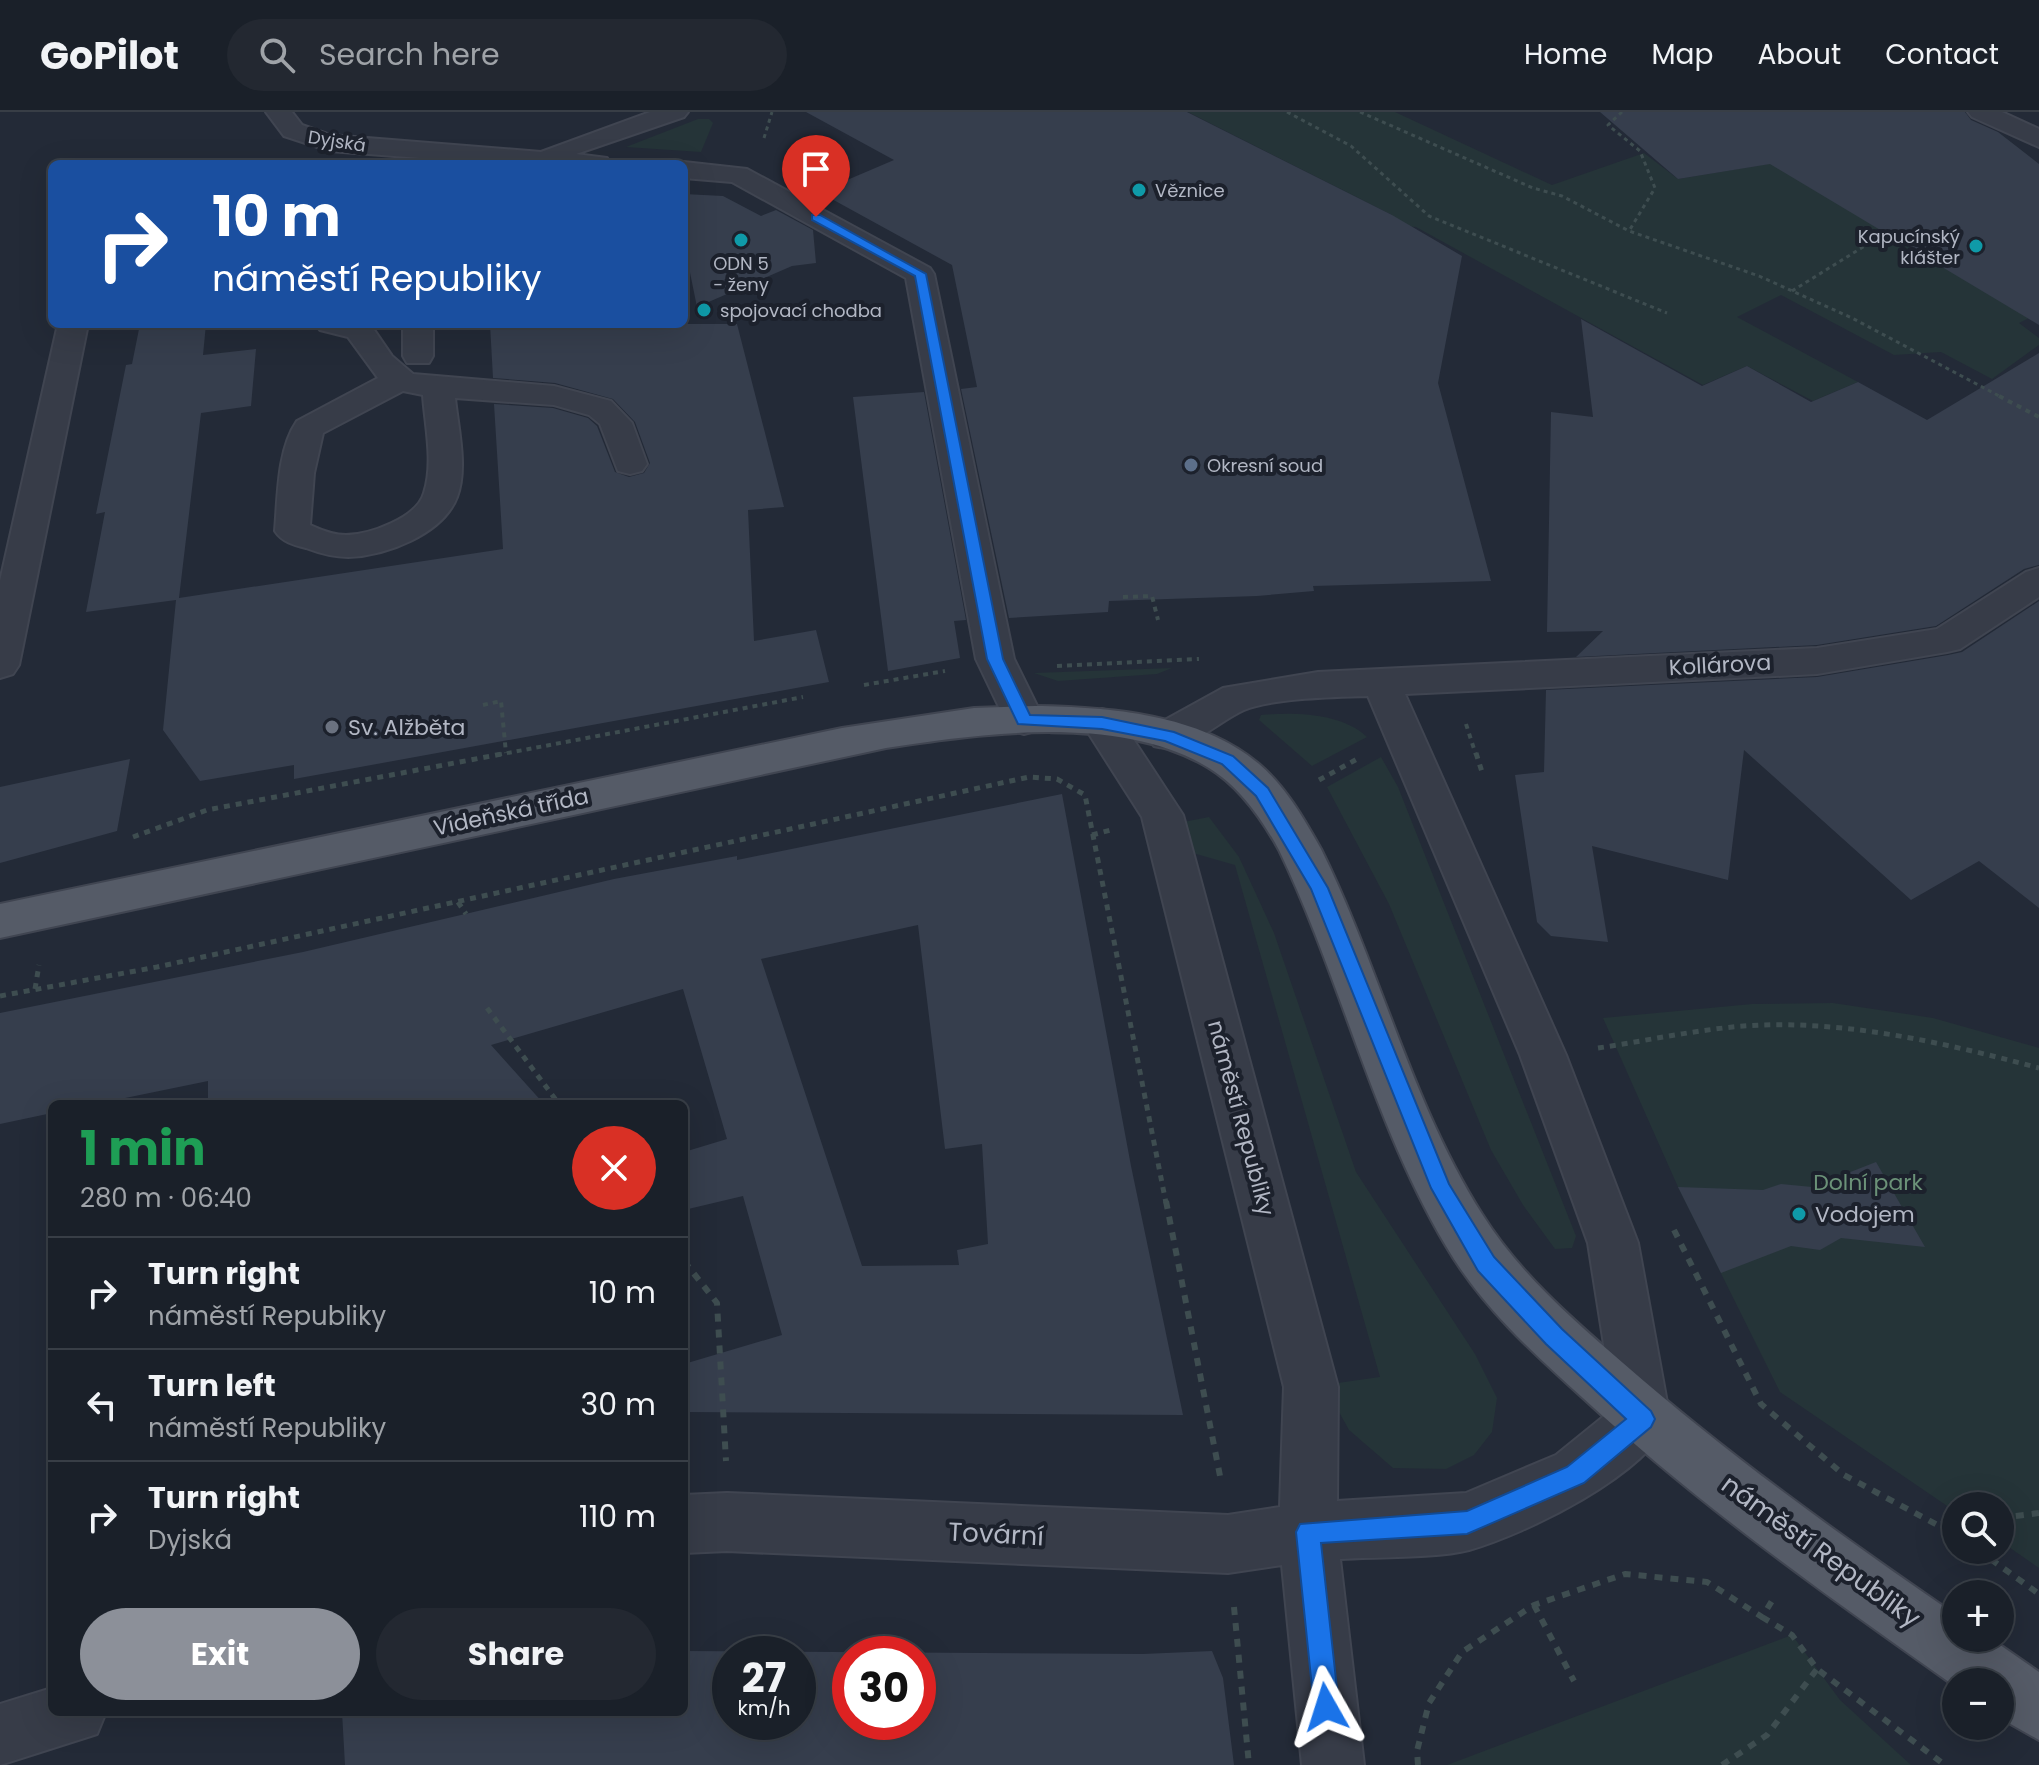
<!DOCTYPE html>
<html lang="en">
<head>
<meta charset="utf-8">
<style>
  :root { --surface:#1a2029; --page:#232831; --text:#f1f3f6; --muted:#9fa3a8; --line:#383e46; --accent:#8c9099 }
  body { margin:0; font-family:Poppins,sans-serif; background:var(--page); color:var(--text); height:100vh; display:flex; flex-direction:column; font-size:30px; white-space:nowrap }
  * { box-sizing:border-box; margin:0 }
  p { font-size:26px; color:var(--muted) }
  .icon { flex:none; width:44px; height:44px; fill:none; stroke:currentColor; stroke-width:2; stroke-linecap:round; stroke-linejoin:round }
  .map { position:relative; flex:1; overflow:hidden }
  .sheet { position:absolute; left:48px; top:988px; width:640px; height:616px; display:flex; flex-direction:column; background:var(--surface); border-radius:12px; box-shadow:0 8px 32px #0002,0 0 0 2px var(--line) }
  .sheet>* { flex:none }
  .top-card { position:absolute; left:48px; top:48px; width:640px; height:168px; border-radius:12px; box-shadow:0 8px 32px #0002,0 0 0 2px var(--line); background:#1a4fa0; color:#fff; overflow:hidden }
  .controls { position:absolute; left:1942px; top:1380px; display:grid; gap:16px }
  .controls a { display:grid; place-items:center; width:72px; height:72px; border-radius:50%; background:var(--surface); box-shadow:0 8px 32px #0002,0 0 0 2px var(--line); font-size:40px }
  .speed { position:absolute; left:712px; top:1524px; display:flex; gap:16px; font-size:40px; font-weight:700; text-align:center }
  .speed>* { display:grid; place-content:center; width:104px; height:104px; border-radius:50%; background:var(--surface); box-shadow:0 8px 32px #0002,0 0 0 2px var(--line); line-height:1 }
  .speed small { font-size:20px; font-weight:400 }
  .speed .limit { border:12px solid #d22; background:#fff; color:#111 }
  .pin { position:absolute; display:grid; place-items:center; width:68px; height:68px; color:#fff; margin:-82px -34px; border-radius:50% 50% 50% 0; rotate:-45deg; box-shadow:0 0 8px #0007 }
  .pin .icon { rotate:45deg }
  .me { position:absolute; width:88px; margin:-44px; rotate:354deg; stroke-linejoin:round; filter:drop-shadow(0 0 6px #0008) }
  .turn { display:flex; align-items:center; gap:28px; height:168px; padding:0 32px; font-size:36px }
  .turn .icon { width:104px; height:104px; stroke-width:2.5 }
  .turn b { display:block; font-size:56px; line-height:68px }
  .round { display:grid; place-items:center; flex:none; width:84px; height:84px; border-radius:42px; background:var(--page) }
  .overview { display:flex; align-items:center; justify-content:space-between; height:136px; padding:0 32px }
  h1 { font-size:48px; font-weight:700; line-height:60px; color:#1e9e55 }
  .primary-button { display:flex; gap:16px; margin-top:auto; padding:16px 32px }
  .primary-button a { flex:1; height:92px; border-radius:48px; background:var(--accent); color:#fff; font-size:32px; font-weight:700; line-height:92px; text-align:center }
  .primary-button a+a { background:var(--page); color:var(--text) }
  ul { padding:0; list-style:none }
  li { display:flex; align-items:center; gap:24px; height:112px; padding:0 32px; border-top:2px solid var(--line) }
  li div { flex:1 }
  li b { display:block; font-size:30px }
  li em { font-style:normal }
  header { display:flex; align-items:center; gap:48px; box-sizing:border-box; height:112px; padding:0 40px; background:var(--surface); border-bottom:2px solid var(--line) }
  header strong { font-size:38px }
  nav { display:flex; gap:44px; margin-inline-start:auto; font-size:28px }
  .search { width:560px; height:72px; background:var(--page); display:flex; align-items:center; gap:20px; box-sizing:border-box; padding:0 28px; border-radius:44px; color:var(--muted); font-size:30px }
  .map>svg:first-child { display:block }
</style>
</head>
<body>
<header>
<strong>GoPilot</strong>
<div class="search"><svg class="icon" aria-label="search" viewBox="0 0 24 24"><circle cx="10" cy="10" r="6"/><path d="M15 15l6 6"/></svg>Search here</div>
<nav><a>Home</a><a>Map</a><a>About</a><a>Contact</a></nav>
</header>
<div class="map">
<svg width="2039" height="1653" viewBox="0 0 2039 1653">
  <rect width="100%" height="100%" fill="#232a37"/>
  <!-- green -->
  <g fill="#253438">
    <path d="M 1188,0 L 1395,0 L 1552,73 L 1644,41 L 1678,67 L 1779,50 L 2029,206 L 2019,211 L 2039,226 L 2039,233 L 1992,267 L 1941,240 L 1894,243 L 1781,183 L 1737,205 L 1858,270 L 1813,289 L 1747,254 L 1703,273 L 1416,115 L 1394,114 L 1392,103 Z"/>
    <path d="M 698,7 L 709,7 L 713,11 L 701,40 L 626,35 Z"/>
    <path d="M 1172,556 L 1157,562 L 1058,569 L 1034,561 Z"/>
    <path d="M 1261,603 C 1294,600 1342,601 1367,625 L 1312,654 L 1259,608 Z"/>
    <path d="M 1381,645 L 1398,675 L 1576,1124 L 1572,1136 L 1555,1137 L 1523,1093 L 1491,1038 L 1389,792 L 1327,675 Z"/>
    <path d="M 1209,705 L 1239,745 L 1274,821 L 1356,1060 L 1475,1242 L 1497,1286 L 1492,1320 L 1474,1343 L 1446,1357 L 1393,1356 L 1349,1318 L 1324,1273 L 1380,1265 L 1235,753 L 1186,739 L 1178,711 Z"/>
    <path d="M 1833,891 L 1933,906 L 2039,936 L 2039,1456 L 2000,1429 L 2000,1394 L 1956,1394 L 1956,1400 L 1780,1280 L 1678,1075 L 1603,906 L 1752,892 Z"/>
    <path d="M 1792,1523 L 1840,1588 L 1911,1653 L 1447,1653 Z"/>
  </g>
  <!-- building -->
  <g fill="#363e4d" fill-rule="evenodd">
    <path d="M 806,0 L 1187,0 L 1392,103 L 1462,144 L 1438,271 L 1491,469 L 1313,474 L 1314,479 L 1257,484 L 1109,489 L 1108,500 L 1009,506 L 961,277 L 977,275 L 952,153 L 819,80 L 894,48 Z"/>
    <path d="M 1600,0 L 1965,0 L 1971,8 L 1998,20 L 2039,52 L 2039,213 L 1770,52 L 1678,67 Z"/>
    <path d="M 684,82 L 723,84 L 761,104 L 776,98 L 813,118 L 816,151 L 792,154 L 697,195 L 684,131 Z"/>
    <path d="M 1581,207 L 1702,274 L 1747,254 L 1811,290 L 1858,270 L 1927,308 L 2039,241 L 2039,453 L 2024,457 L 1936,514 L 1817,533 L 1576,545 L 1603,519 L 1547,520 L 1551,300 L 1593,305 Z"/>
    <path d="M 140,212 L 206,212 L 203,243 L 256,237 L 251,294 L 201,301 L 179,486 L 503,437 L 494,292 L 553,296 L 588,306 L 597,314 L 615,360 L 629,365 L 644,361 L 650,351 L 635,310 L 613,287 L 555,271 L 493,266 L 490,212 L 737,212 L 784,395 L 748,398 L 754,529 L 816,518 L 829,570 L 294,667 L 294,653 L 200,669 L 163,618 L 176,488 L 86,500 L 105,400 L 96,402 L 126,253 L 132,252 Z"/>
    <path d="M 924,280 L 966,508 L 954,509 L 960,546 L 888,559 L 853,285 Z"/>
    <path d="M 2039,489 L 2039,796 L 1979,749 L 1911,788 L 1744,638 L 1728,768 L 1592,734 L 1608,830 L 1551,824 L 1537,810 L 1515,663 L 1544,660 L 1546,578 L 1817,565 L 1948,543 L 1962,540 Z"/>
    <path d="M 130,647 L 117,719 L 0,751 L 0,675 Z"/>
    <path d="M 1062,682 L 1131,1054 L 1183,1303 L 684,1300 L 684,1252 L 782,1223 L 743,1084 L 684,1098 L 684,1040 L 727,1027 L 683,877 L 491,933 L 544,992 L 208,992 L 208,969 L 96,992 L 52,992 L 52,1001 L 0,1012 L 0,901 L 303,840 L 614,767 L 737,744 L 737,748 ZM 918,813 L 945,1037 L 982,1032 L 988,1132 L 957,1138 L 959,1153 L 862,1154 L 761,847 Z"/>
    <path d="M 1876,1050 L 1925,1135 L 1841,1126 L 1820,1138 L 1791,1134 L 1721,1161 L 1678,1075 L 1763,1078 L 1781,1072 L 1812,1075 Z"/>
    <path d="M 684,1539 L 1143,1542 L 1212,1539 L 1223,1566 L 1234,1653 L 345,1653 L 342,1600 L 684,1600 ZM 730,1542 L 798,1542 L 798,1610 L 730,1610 ZM 850,1542 L 918,1542 L 918,1610 L 850,1610 Z"/>
  </g>
  <g fill="none" stroke-linecap="round" stroke-linejoin="round">
    <!-- minor casing -->
    <g stroke="#404551" stroke-width="4">
      <g id="minor">
        <path d="M 266,0 L 292,0 L 302,13 L 330,23 L 541,40 L 650,0 L 688,0 L 684,5 L 576,42 L 607,46 L 611,52 L 497,52 L 330,39 L 284,24 Z"/>
        <path d="M 1968,0 L 2002,0 L 2039,17 L 2039,35 L 1972,5 Z"/>
        <path d="M 684,50 L 747,57 L 930,156 L 934,162 L 1014,547 L 1044,608 L 1038,618 L 1024,622 L 1010,618 L 976,547 L 906,166 L 732,70 L 684,66 L 684,52 L 676,52 Z"/>
        <path d="M 58,212 L 88,212 L 19,553 L 13,562 L 0,566 L 0,469 Z"/>
        <path d="M 316,212 L 370,212 L 392,244 L 413,262 L 554,274 L 611,289 L 632,311 L 647,352 L 642,359 L 630,362 L 618,359 L 600,312 L 589,303 L 554,293 L 455,286 C 458,316 468,356 457,385 C 443,422 386,444 348,445 C 334,445 319,441 306,436 C 294,433 282,430 275,419 C 278,385 277,338 297,309 L 378,266 L 348,225 L 320,218 ZM 403,279 L 423,283 C 425,313 434,351 424,381 C 417,406 369,423 346,423 C 333,423 321,418 310,413 L 314,361 L 323,321 Z"/>
        <path d="M 403,212 L 433,212 L 433,244 L 429,251 L 407,251 L 403,244 Z"/>
        <path d="M 2039,456 L 2039,485 L 1960,537 L 1947,540 L 1817,562 L 1405,582 L 1566,943 L 1638,1131 L 1670,1307 C 1646,1364 1527,1421 1469,1438 C 1439,1446 1374,1445 1340,1447 L 1364,1653 L 1302,1653 L 1282,1453 L 1228,1461 L 727,1439 L 684,1441 L 684,1383 L 727,1381 L 1228,1403 L 1280,1395 L 1284,1275 L 1142,705 L 1082,611 L 1088,601 L 1102,597 L 1116,601 L 1183,703 L 1338,1275 L 1337,1389 L 1466,1381 L 1556,1343 L 1614,1296 L 1588,1131 L 1520,943 L 1368,584 C 1336,585 1272,586 1244,598 C 1215,611 1187,643 1154,634 L 1148,624 L 1154,614 L 1223,576 L 1318,560 L 1817,536 L 1937,517 L 2026,460 Z"/>
        <path d="M 52,1576 L 52,1600 L 106,1600 L 97,1622 L 0,1653 L 0,1592 Z"/>
      </g>
    </g>
    <!-- major casing -->
    <g stroke="#404551" stroke-width="4">
      <path id="major" d="M 1035,594 C 1110,595 1200,602 1259,652 C 1286,675 1304,707 1321,737 C 1380,856 1411,990 1482,1102 C 1519,1161 1571,1206 1623,1251 C 1728,1343 1841,1424 1956,1503 L 1956,1526 L 1990,1526 L 2039,1560 L 2039,1628 L 2000,1606 L 2000,1570 L 1956,1570 L 1956,1575 C 1827,1484 1699,1393 1583,1286 C 1532,1240 1481,1194 1446,1134 C 1373,1011 1341,867 1279,738 C 1262,707 1240,675 1209,656 C 1121,602 983,621 886,636 L 0,826 L 0,792 L 842,616 L 974,596 Z"/>
    </g>
    <!-- path-far3 -->
    <g stroke="#3e4d50" stroke-width="3" stroke-dasharray="4 4" stroke-linecap="butt">
      <path d="M 1287,0 L 1351,34 L 1429,104 L 1667,201"/>
      <path d="M 1360,0 L 1533,76 L 1562,84 L 1629,119 L 1759,164 L 1852,206 L 2003,286"/>
      <path d="M 1622,0 L 1608,13 L 1640,39 L 1655,76 L 1629,119"/>
      <path d="M 764,26 L 772,0"/>
      <path d="M 1792,179 L 1884,122"/>
    </g>
    <!-- path-far2 -->
    <g stroke="#3e4d50" stroke-width="4" stroke-dasharray="5 5" stroke-linecap="butt">
      <path d="M 1999,284 L 2039,305"/>
      <path d="M 1123,485 L 1152,484 L 1158,508"/>
      <path d="M 1057,554 L 1199,547"/>
      <path d="M 864,573 L 945,559"/>
      <path d="M 483,593 L 501,589 L 506,641"/>
      <path d="M 1466,612 L 1476,643"/>
      <path d="M 497,643 L 803,585"/>
    </g>
    <!-- path-far1 -->
    <g stroke="#3e4d50" stroke-width="5" stroke-dasharray="6 6" stroke-linecap="butt">
      <path d="M 1476,641 L 1483,663"/>
      <path d="M 1319,668 L 1359,646"/>
      <path d="M 1092,723 L 1111,718"/>
      <path d="M 133,725 L 207,698 L 507,641"/>
      <path d="M 458,790 L 466,802"/>
      <path d="M 35,877 L 39,853"/>
      <path d="M 0,884 L 157,855 L 1029,665 L 1057,667 L 1085,683 L 1166,1091"/>
      <path d="M 487,896 L 559,992"/>
      <path d="M 1598,936 C 1652,928 1707,915 1762,913 C 1855,910 1949,932 2039,956"/>
    </g>
    <!-- path -->
    <g stroke="#3e4d50" stroke-width="6" stroke-dasharray="8 8" stroke-linecap="butt">
      <path d="M 1166,1089 L 1221,1369"/>
      <path d="M 1674,1118 L 1761,1292 L 1844,1363 L 1956,1423"/>
      <path d="M 684,1149 L 717,1191 L 726,1349"/>
      <path d="M 2000,1406 L 2039,1401"/>
      <path d="M 1941,1412 L 1956,1410"/>
      <path d="M 1978,1438 L 2039,1482"/>
      <path d="M 1534,1493 L 1574,1569"/>
      <path d="M 1234,1495 L 1249,1653"/>
      <path d="M 1762,1505 L 1792,1523 L 1817,1557 L 1945,1653"/>
      <path d="M 1418,1653 L 1417,1639 L 1429,1591 L 1462,1540 L 1534,1493 L 1625,1462 L 1707,1470 L 1762,1505 L 1775,1484"/>
      <path d="M 1722,1653 L 1767,1623 L 1817,1557"/>
    </g>
    <!-- minor -->
    <use href="#minor" fill="#373c48" fill-rule="evenodd"/>
    <!-- major -->
    <use href="#major" fill="#555b67" fill-rule="evenodd"/>
  </g>
  <!-- route -->
  <path fill="#1a73e8" stroke="#114b97" stroke-width="2" d="M 812,103 L 820,103 L 926,162 L 1003,547 L 1030,603 L 1102,605 L 1174,620 L 1233,644 L 1268,676 L 1328,776 L 1449,1072 L 1494,1145 L 1562,1217 L 1651,1299 L 1655,1307 L 1651,1315 L 1584,1371 L 1467,1422 L 1321,1431 L 1339,1595 L 1335,1604 L 1326,1607 L 1317,1604 L 1314,1595 L 1296,1420 L 1300,1412 L 1467,1399 L 1567,1355 L 1626,1307 L 1546,1232 L 1478,1159 L 1431,1076 L 1311,777 L 1256,684 L 1222,652 L 1165,629 L 1102,617 L 1018,612 L 987,547 L 915,164 L 812,108 Z"/>
  <!-- markers -->
  <g fill="#0f9aa8" stroke="#1c212c" stroke-width="3">
    <circle cx="1139" cy="78" r="8"/>
    <circle cx="741" cy="128" r="8"/>
    <circle cx="1976" cy="134" r="8"/>
    <circle cx="704" cy="198" r="8"/>
    <circle cx="1799" cy="1102" r="8"/>
  </g>
  <circle fill="#5c6f8a" stroke="#1c212c" stroke-width="3" cx="1191" cy="353" r="8"/>
  <circle fill="#6b7280" stroke="#1c212c" stroke-width="3" cx="332" cy="615" r="8"/>
  <g text-anchor="middle" dominant-baseline="central" stroke-width="8" stroke-linejoin="round" paint-order="stroke">
    <!-- far-street labels -->
    <g font-size="18" fill="#b2b7c4" stroke="#1c212c">
      <text transform="translate(337 29) rotate(9)">Dyjská</text>
    </g>
    <!-- far-poi labels -->
    <g font-size="18" fill="#b2b7c4" stroke="#1c212c" text-anchor="start">
      <text x="1155" y="78">Věznice</text>
      <text x="1960" y="124" text-anchor="end">Kapucínský<tspan x="1960" dy="21">klášter</tspan></text>
      <text x="741" y="151" text-anchor="middle">ODN 5<tspan x="741" dy="21">- ženy</tspan></text>
      <text x="720" y="198">spojovací chodba</text>
      <text x="1207" y="353">Okresní soud</text>
    </g>
    <!-- street labels -->
    <g font-size="22" fill="#b2b7c4" stroke="#1c212c">
      <text transform="translate(1720 553) rotate(-3)">Kollárova</text>
      <text transform="translate(511 700) rotate(-12)">Vídeňská třída</text>
      <text transform="translate(1241 1006) rotate(75)">náměstí Republiky</text>
    </g>
    <!-- poi labels -->
    <g font-size="22" fill="#b2b7c4" stroke="#1c212c" text-anchor="start">
      <text x="348" y="615">Sv. Alžběta</text>
      <text x="1815" y="1102">Vodojem</text>
    </g>
    <!-- park labels -->
    <g font-size="22" fill="#6b9278" stroke="#1c212c">
      <text x="1868" y="1070">Dolní park</text>
    </g>
    <!-- near-street labels -->
    <g font-size="26" fill="#b2b7c4" stroke="#1c212c">
      <text transform="translate(996 1422) rotate(3)">Tovární</text>
      <text transform="translate(1821 1439) rotate(36)">náměstí Republiky</text>
    </g>
  </g>
</svg>
<div class="controls">
<a><svg class="icon" aria-label="search" viewBox="0 0 24 24"><circle cx="10" cy="10" r="6"/><path d="M15 15l6 6"/></svg></a>
<a>+</a>
<a>−</a>
</div>
<div class="speed"><div>27<small>km/h</small></div><div class="limit">30</div></div>
<div class="pin" style="left:816px;top:105px;background:#d93025"><svg class="icon" aria-label="arrive" viewBox="0 0 24 24"><path d="M6 21V4h12l-3 4 3 4H6"/></svg></div>
<svg class="me" style="left:1326px;top:1595px" viewBox="-20 -20 40 40"><path d="M0-17L14 15 0 8-14 15z" fill="#1a73e8" stroke="#fff" stroke-width="4"/></svg>
<div class="top-card">
<div class="turn"><svg class="icon" aria-label="right" viewBox="0 0 24 24"><path d="M7 20v-9h11M14 6l5 5-5 5"/></svg><div><b>10 m</b>náměstí Republiky</div></div>
</div>
<section class="sheet">
<div class="overview"><div><h1>1 min</h1><p>280 m · 06:40</p></div><a class="round" style="background:#d93025;color:#fff"><svg class="icon" aria-label="close" viewBox="0 0 24 24"><path d="M6 6l12 12M18 6L6 18"/></svg></a></div>
<ul>
<li><svg class="icon" aria-label="right" viewBox="0 0 24 24"><path d="M7 20v-9h11M14 6l5 5-5 5"/></svg><div><b>Turn right</b><p>náměstí Republiky</p></div><em>10 m</em></li>
<li><svg class="icon" aria-label="left" viewBox="0 0 24 24"><path d="M17 20v-9H6M10 6l-5 5 5 5"/></svg><div><b>Turn left</b><p>náměstí Republiky</p></div><em>30 m</em></li>
<li><svg class="icon" aria-label="right" viewBox="0 0 24 24"><path d="M7 20v-9h11M14 6l5 5-5 5"/></svg><div><b>Turn right</b><p>Dyjská</p></div><em>110 m</em></li>
</ul>
<div class="primary-button"><a>Exit</a><a>Share</a></div>
</section>
</div>
</body>
</html>
